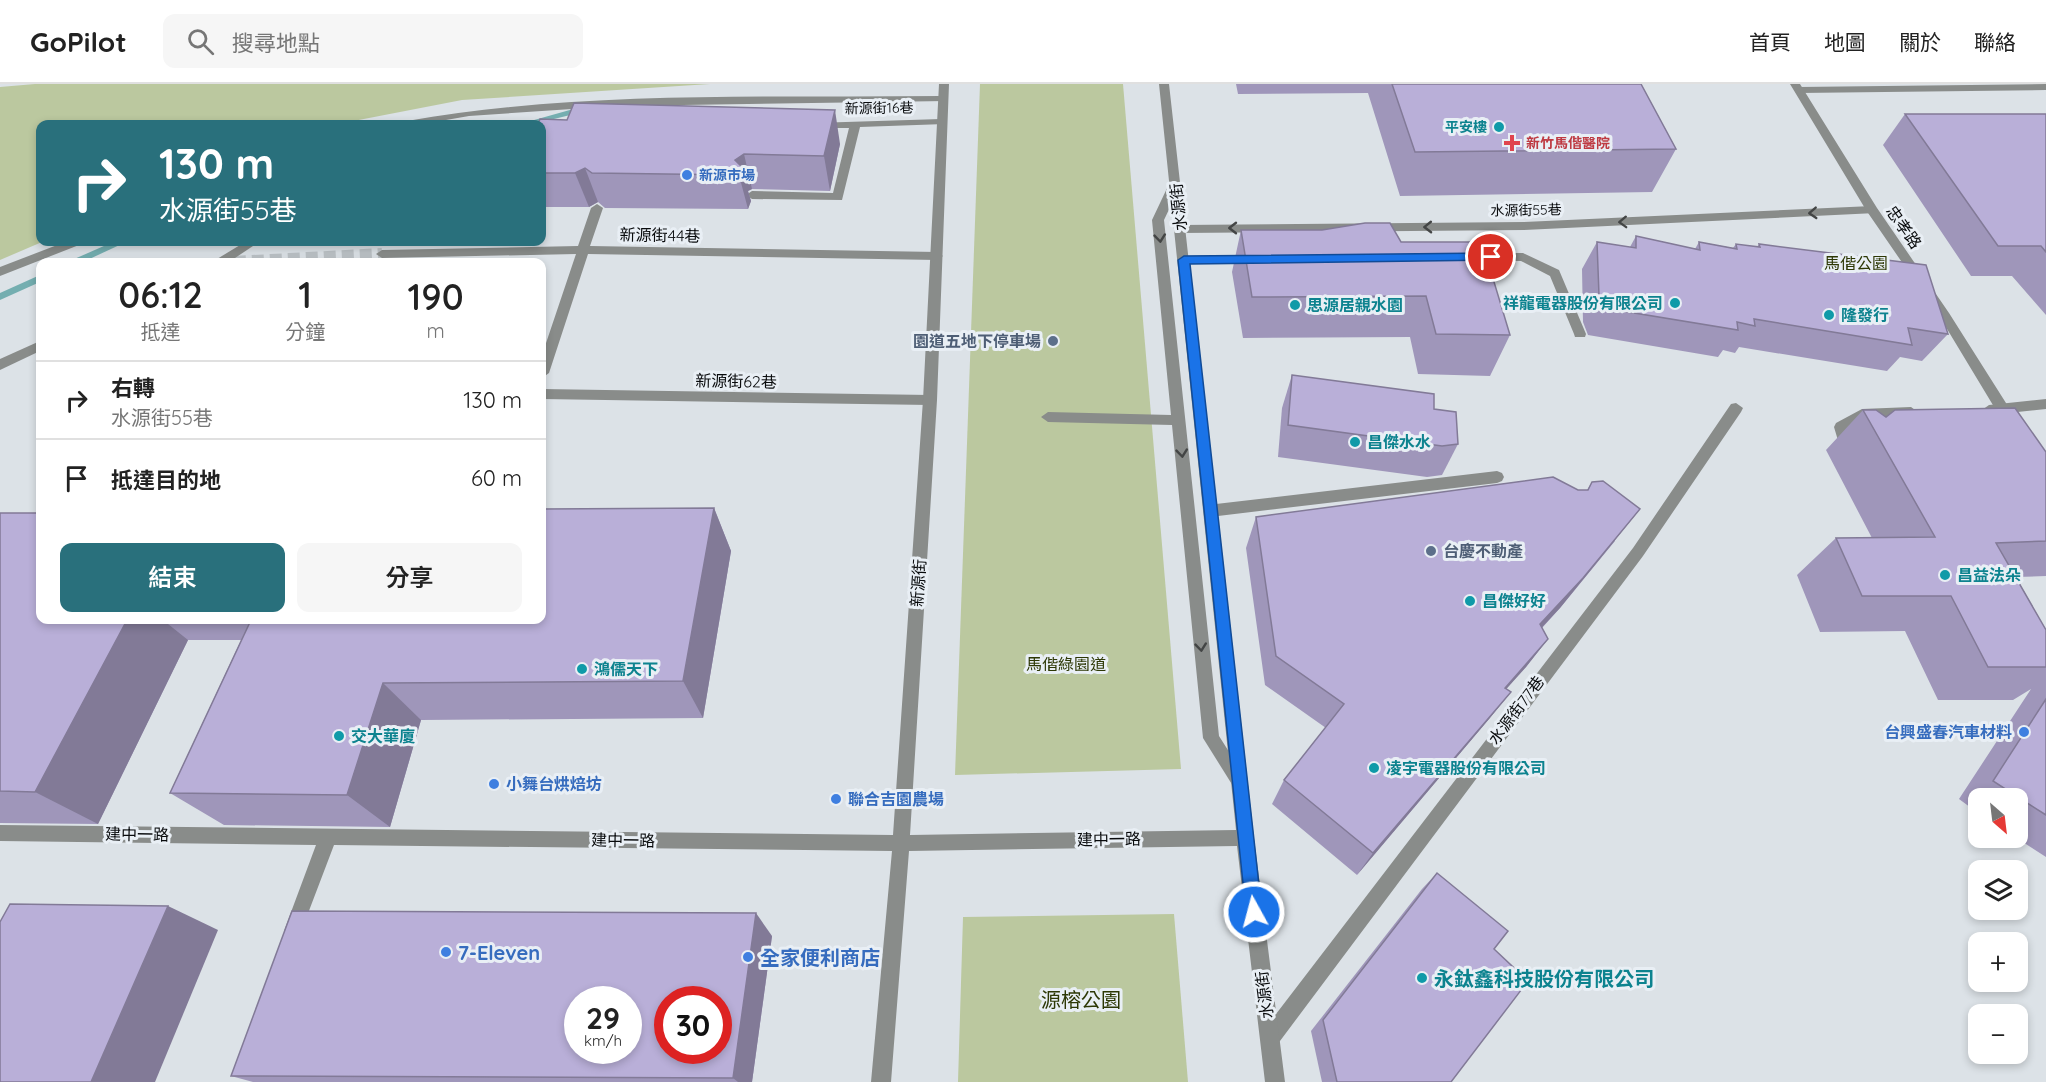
<!DOCTYPE html>
<html lang="zh-TW">
<head>
<meta charset="utf-8">
<style>
  :root { --surface:#fff; --page:#f6f6f6; --text:#222; --muted:#767676; --line:#e0e0e0; --accent:#29707c }
  body { margin:0; font-family:Quicksand,"Noto Sans TC",sans-serif; background:var(--page); color:var(--text); height:100vh; display:flex; flex-direction:column; font-size:22px; white-space:nowrap }
  * { box-sizing:border-box; margin:0 }
  p { font-size:20px; color:var(--muted) }
  .icon { flex:none; width:33px; height:33px; fill:none; stroke:currentColor; stroke-width:2; stroke-linecap:round; stroke-linejoin:round }
  .map { position:relative; flex:1; overflow:hidden }
  .side { position:absolute; left:36px; top:174px; width:510px; height:366px; display:flex; flex-direction:column; background:var(--surface); border-radius:12px; box-shadow:0 3px 9px #0003 }
  .side>* { flex:none }
  .banner { position:absolute; left:36px; top:36px; width:510px; height:126px; border-radius:12px; box-shadow:0 3px 9px #0003; background:#29707c; color:#fff; overflow:hidden }
  .needle { width:39px; rotate:152deg }
  .tools { position:absolute; left:1968px; top:704px; display:grid; gap:12px }
  .tools a { display:grid; place-items:center; width:60px; height:60px; border-radius:12px; background:var(--surface); box-shadow:0 3px 9px #0003; font-size:30px }
  .speed { position:absolute; left:564px; top:902px; display:flex; gap:12px; font-size:30px; font-weight:700; text-align:center }
  .speed>* { display:grid; place-content:center; width:78px; height:78px; border-radius:50%; background:var(--surface); box-shadow:0 3px 9px #0003; line-height:1 }
  .speed small { font-size:15px; font-weight:400 }
  .speed .limit { border:9px solid #d22; background:#fff; color:#111 }
  .pin { position:absolute; display:grid; place-items:center; width:51px; height:51px; color:#fff; margin:-26px; border:3px solid #fff; border-radius:50%; box-shadow:0 2px 6px #0007 }
  .me { position:absolute; width:66px; margin:-33px; rotate:353deg; stroke-linejoin:round; filter:drop-shadow(0 0 4px #0008) }
  .turn { display:flex; align-items:center; gap:21px; height:126px; padding:0 24px; font-size:27px }
  .turn .icon { width:78px; height:78px; stroke-width:2.5 }
  .turn b { display:block; font-size:42px; line-height:51px }
  .eta { display:flex; justify-content:space-evenly; align-items:center; height:102px; text-align:center }
  .eta b { font-size:36px; font-weight:600; line-height:42px }
  .cta { display:flex; gap:12px; margin-top:auto; padding:12px 24px }
  .cta a { flex:1; height:69px; border-radius:12px; background:var(--accent); color:#fff; font-size:24px; font-weight:600; line-height:69px; text-align:center }
  .cta a+a { background:var(--page); color:var(--text) }
  ul { padding:0; list-style:none }
  li { display:flex; align-items:center; gap:18px; height:78px; padding:0 24px; border-top:2px solid var(--line) }
  li div { flex:1 }
  li b { display:block; font-size:22px }
  li em { font-style:normal }
  header { display:flex; align-items:center; gap:36px; box-sizing:border-box; height:84px; padding:0 30px; background:var(--surface); border-bottom:2px solid var(--line) }
  header strong { font-size:28px }
  nav { display:flex; gap:33px; margin-inline-start:auto; font-size:21px }
  .search { width:420px; height:54px; background:var(--page); display:flex; align-items:center; gap:15px; box-sizing:border-box; padding:0 21px; border-radius:12px; color:var(--muted); font-size:22px }
  .map>svg:first-child { display:block }
</style>
</head>
<body>
<header>
<strong>GoPilot</strong>
<div class="search"><svg class="icon" aria-label="search" viewBox="0 0 24 24"><circle cx="10" cy="10" r="6"/><path d="M15 15l6 6"/></svg>搜尋地點</div>
<nav><a>首頁</a><a>地圖</a><a>關於</a><a>聯絡</a></nav>
</header>
<div class="map">
<svg width="2046" height="998" viewBox="0 0 2046 998">
  <rect width="100%" height="100%" fill="#dce2e7"/>
  <!-- green -->
  <g fill="#bbc89f">
    <path d="M 35,0 L 710,0 L 462,16 L 338,40 L 40,40 L 42,158 L 0,176 L 0,3 Z"/>
    <path d="M 980,0 L 1123,0 L 1181,685 L 955,691 Z"/>
    <path d="M 1174,830 L 1188,998 L 958,998 L 963,833 Z"/>
  </g>
  <g fill="none" stroke-linecap="round" stroke-linejoin="round">
    <!-- stream -->
    <g fill="#74aeb0" fill-rule="evenodd">
      <path d="M 584,22 L 587,23 L 587,27 L 533,40 L 520,40 Z"/>
      <path d="M 113,158 L 126,158 L 83,178 L 70,178 L 72,176 Z"/>
      <path d="M 40,191 L 40,198 L 0,216 L 0,209 Z"/>
    </g>
    <!-- minor-tunnel -->
    <path stroke="#bcc2c6" stroke-width="12" stroke-dasharray="12 6" stroke-linecap="butt" d="M 234,178 L 382,170"/>
    <!-- service -->
    <g fill="#898c8a" fill-rule="evenodd">
      <path d="M 2046,0 L 2046,6 L 1799,9 L 1794,6 L 1799,3 Z"/>
      <path d="M 942,12 L 946,13 L 946,17 L 617,22 L 469,32 L 423,40 L 402,40 L 407,37 C 581,6 766,14 942,12 Z"/>
      <path d="M 941,35 L 945,36 L 945,40 L 860,43 L 842,116 L 752,115 L 746,111 L 752,107 L 833,109 L 849,44 L 818,44 L 813,41 L 814,39 Z"/>
      <path d="M 1175,96 L 1181,100 L 1164,136 L 1219,652 L 1247,696 L 1245,702 L 1239,704 L 1233,702 L 1203,654 L 1172,341 L 1048,338 L 1041,333 L 1048,328 L 1171,331 L 1152,136 L 1169,100 Z"/>
      <path d="M 597,120 L 603,124 L 590,162 L 937,168 L 943,172 L 937,176 L 588,170 L 549,289 L 542,294 L 542,271 L 576,170 L 382,174 L 376,170 L 382,166 L 578,162 L 591,124 Z"/>
      <path d="M 1872,122 L 1878,126 L 1876,129 L 1524,146 L 1180,149 L 1174,145 L 1180,141 L 1524,138 Z"/>
      <path d="M 65,158 L 81,158 L 79,161 L 0,192 L 0,183 Z"/>
      <path d="M 245,158 L 259,158 L 229,178 L 215,178 L 217,175 Z"/>
      <path d="M 1469,169 L 1523,169 L 1559,186 L 1586,250 L 1585,253 L 1575,253 L 1574,250 L 1550,192 L 1521,177 L 1465,176 L 1465,170 Z"/>
      <path d="M 1256,171 L 1262,175 L 1260,178 L 1184,180 L 1178,176 L 1184,172 Z"/>
      <path d="M 40,257 L 40,267 L 0,286 L 0,275 Z"/>
      <path d="M 542,305 L 930,311 L 937,316 L 930,321 L 542,315 Z"/>
      <path d="M 2046,315 L 2046,325 L 1989,331 L 1982,326 L 1989,321 Z"/>
      <path d="M 1736,319 L 1743,324 L 1741,328 L 1643,472 L 1277,961 L 1270,964 L 1263,961 L 1260,954 L 1263,947 L 1633,464 L 1731,320 Z"/>
      <path d="M 1911,323 L 1918,328 L 1916,332 L 1865,335 L 1848,345 L 1854,366 L 1852,370 L 1842,370 L 1834,343 L 1836,339 L 1862,325 Z"/>
    </g>
    <!-- minor -->
    <path fill="#898c8a" fill-rule="evenodd" d="M 939,0 L 949,0 L 937,316 L 910,751 L 1236,746 L 1159,0 L 1169,0 L 1216,420 L 1497,387 L 1502,389 L 1504,393 L 1502,397 L 1497,399 L 1218,432 L 1254,754 L 1285,998 L 1265,998 L 1237,762 L 909,767 L 891,998 L 871,998 L 892,767 L 334,761 L 299,853 L 293,856 L 287,853 L 284,847 L 316,761 L 0,757 L 0,741 L 893,751 L 923,316 Z"/>
    <!-- tertiary -->
    <path fill="#898c8a" fill-rule="evenodd" d="M 1790,0 L 1800,0 L 1877,124 L 1949,229 L 2018,338 L 2020,342 L 2018,346 L 2008,346 L 1941,235 L 1866,126 Z"/>
  </g>
  <!-- wall -->
  <g fill="#9f96ba">
    <path d="M 1236,0 L 1641,0 L 1676,65 L 1652,108 L 1400,112 L 1368,9 L 1238,10 Z"/>
    <path d="M 1905,30 L 2046,30 L 2046,231 L 2012,192 L 1971,192 L 1883,61 Z"/>
    <path d="M 542,40 L 840,60 L 830,107 L 752,105 L 748,107 L 751,117 L 748,125 L 605,124 L 598,118 L 589,123 L 542,123 Z"/>
    <path d="M 1241,146 L 1401,158 L 1510,251 L 1490,292 L 1418,290 L 1410,253 L 1243,254 L 1232,188 Z"/>
    <path d="M 1636,152 L 1695,165 L 1699,158 L 1733,164 L 1736,160 L 1757,163 L 1759,160 L 1948,250 L 1922,277 L 1900,273 L 1887,287 L 1739,263 L 1735,269 L 1723,266 L 1718,273 L 1588,251 L 1583,238 L 1582,185 L 1597,158 L 1630,163 Z"/>
    <path d="M 1292,291 L 1434,325 L 1458,360 L 1442,391 L 1427,393 L 1278,373 L 1282,324 Z"/>
    <path d="M 1863,326 L 1886,333 L 2046,368 L 2046,492 L 2016,493 L 2046,546 L 2046,773 L 2015,753 L 2018,753 L 2018,714 L 1978,714 L 1978,729 L 1959,715 L 2031,605 L 2013,616 L 1938,616 L 1905,547 L 1820,548 L 1797,491 L 1836,454 L 1872,454 L 1826,366 Z"/>
    <path d="M 1592,398 L 1615,457 L 1560,524 L 1542,544 L 1548,555 L 1526,583 L 1506,605 L 1511,608 L 1489,635 L 1357,791 L 1272,720 L 1284,696 L 1326,644 L 1265,601 L 1246,464 L 1256,433 L 1587,406 Z"/>
    <path d="M 714,424 L 731,467 L 703,634 L 421,636 L 390,743 L 224,741 L 170,709 L 241,556 L 188,556 L 98,740 L 0,739 L 0,429 L 40,536 L 542,536 Z"/>
    <path d="M 1437,789 L 1494,865 L 1451,998 L 1322,998 L 1311,947 L 1422,805 Z"/>
    <path d="M 772,852 L 752,998 L 253,998 L 231,992 Z"/>
  </g>
  <!-- shaded-wall -->
  <g fill="#827a97">
    <path d="M 835,26 L 840,60 L 830,107 L 824,72 Z"/>
    <path d="M 744,70 L 752,105 L 748,107 L 751,117 L 748,125 L 735,76 Z"/>
    <path d="M 585,84 L 598,118 L 589,123 L 575,89 Z"/>
    <path d="M 714,424 L 731,467 L 703,634 L 683,597 Z"/>
    <path d="M 1640,425 L 1560,524 L 1518,569 L 1540,540 Z"/>
    <path d="M 127,536 L 163,536 L 188,556 L 98,740 L 35,708 Z"/>
    <path d="M 1548,555 L 1526,583 L 1483,631 L 1505,604 Z"/>
    <path d="M 383,599 L 421,636 L 390,743 L 347,711 Z"/>
    <path d="M 1511,608 L 1489,635 L 1357,791 L 1373,769 Z"/>
    <path d="M 168,822 L 218,846 L 155,998 L 91,998 Z"/>
    <path d="M 756,829 L 772,852 L 752,998 L 738,998 L 733,994 Z"/>
  </g>
  <!-- building -->
  <g fill="#b9afd8" stroke="#827a97" stroke-width="1.5" fill-rule="evenodd">
    <path d="M 1392,0 L 1641,0 L 1676,65 L 1415,68 Z"/>
    <path d="M 574,19 L 835,26 L 824,72 L 744,70 L 735,76 L 742,83 L 740,91 L 592,89 L 585,84 L 575,89 L 542,89 L 542,40 L 538,40 L 540,35 L 567,36 Z"/>
    <path d="M 1905,30 L 2046,30 L 2046,168 L 2041,162 L 1998,162 Z"/>
    <path d="M 1365,139 L 1390,139 L 1401,158 L 1482,158 L 1510,251 L 1436,250 L 1426,212 L 1252,213 L 1241,146 L 1322,146 Z"/>
    <path d="M 1636,152 L 1700,166 L 1699,158 L 1737,165 L 1736,160 L 1760,163 L 1759,160 L 1926,181 L 1948,250 L 1908,244 L 1912,261 L 1754,235 L 1755,242 L 1737,238 L 1738,246 L 1604,224 L 1599,211 L 1597,158 L 1636,164 Z"/>
    <path d="M 1292,291 L 1434,310 L 1434,325 L 1456,328 L 1458,360 L 1442,362 L 1288,341 Z"/>
    <path d="M 2015,324 L 2046,368 L 2046,457 L 1996,459 L 2046,546 L 2046,583 L 1988,583 L 1951,512 L 1862,512 L 1836,454 L 1935,453 L 1863,326 L 1876,326 L 1886,333 L 1895,326 Z"/>
    <path d="M 1553,393 L 1578,406 L 1588,406 L 1592,398 L 1603,397 L 1640,425 L 1583,494 L 1540,540 L 1548,555 L 1505,604 L 1511,608 L 1373,769 L 1284,696 L 1344,620 L 1276,572 L 1256,433 Z"/>
    <path d="M 714,424 L 683,597 L 383,599 L 347,711 L 170,709 L 251,536 L 542,536 L 542,425 Z"/>
    <path d="M 0,429 L 40,429 L 40,536 L 127,536 L 35,708 L 0,707 Z"/>
    <path d="M 2046,615 L 2046,731 L 1993,697 Z"/>
    <path d="M 1437,789 L 1508,847 L 1494,865 L 1528,897 L 1451,998 L 1337,998 L 1323,936 Z"/>
    <path d="M 10,820 L 168,822 L 91,998 L 0,998 L 0,838 Z"/>
    <path d="M 292,827 L 756,829 L 733,994 L 231,992 ZM 578,915 L 628,915 L 628,966 L 578,966 ZM 668,915 L 718,915 L 718,966 L 668,966 Z"/>
  </g>
  <!-- one-way arrows -->
  <defs><path id="oneway-chevron" d="M-2-3.5L2.5 0L-2 3.5" fill="none" stroke-width="1.6" stroke-linecap="round" stroke-linejoin="round" transform="scale(1.5)"/></defs>
  <g stroke="#434545">
    <use href="#oneway-chevron" transform="translate(1813 129) rotate(177)"/>
    <use href="#oneway-chevron" transform="translate(1623 138) rotate(178)"/>
    <use href="#oneway-chevron" transform="translate(1428 143) rotate(179)"/>
    <use href="#oneway-chevron" transform="translate(1233 144) rotate(180)"/>
    <use href="#oneway-chevron" transform="translate(1160 154) rotate(84)"/>
    <use href="#oneway-chevron" transform="translate(1182 369) rotate(84)"/>
    <use href="#oneway-chevron" transform="translate(1201 563) rotate(84)"/>
  </g>
  <!-- route -->
  <path fill="#1a73e8" stroke="#114b97" stroke-width="1.5" d="M 1491,169 L 1496,173 L 1495,176 L 1190,180 L 1262,828 L 1260,834 L 1254,836 L 1249,834 L 1246,828 L 1178,176 L 1184,172 Z"/>
  <!-- markers -->
  <g fill="#0f9aa8" stroke="#e9eff5" stroke-width="2">
    <circle cx="1499" cy="43" r="6"/>
    <circle cx="1675" cy="219" r="6"/>
    <circle cx="1295" cy="221" r="6"/>
    <circle cx="1829" cy="231" r="6"/>
    <circle cx="1355" cy="358" r="6"/>
    <circle cx="1945" cy="491" r="6"/>
    <circle cx="1470" cy="517" r="6"/>
    <circle cx="582" cy="585" r="6"/>
    <circle cx="339" cy="652" r="6"/>
    <circle cx="1374" cy="684" r="6"/>
    <circle cx="1422" cy="894" r="6"/>
  </g>
  <path fill="#e0444e" stroke="#e9eff5" stroke-width="2" d="M1509 50h6v6h6v6h-6v6h-6v-6h-6v-6h6z"/>
  <g fill="#3f7fe0" stroke="#e9eff5" stroke-width="2">
    <circle cx="687" cy="91" r="6"/>
    <circle cx="2024" cy="648" r="6"/>
    <circle cx="494" cy="700" r="6"/>
    <circle cx="836" cy="715" r="6"/>
    <circle cx="446" cy="868" r="6"/>
    <circle cx="748" cy="873" r="6"/>
  </g>
  <g fill="#5c6f8a" stroke="#e9eff5" stroke-width="2">
    <circle cx="1053" cy="257" r="6"/>
    <circle cx="1431" cy="467" r="6"/>
  </g>
  <g text-anchor="middle" dominant-baseline="central" stroke-width="6" stroke-linejoin="round" paint-order="stroke">
    <!-- far-street labels -->
    <g font-size="14" fill="#090b0d" stroke="#e9eff5">
      <text transform="translate(879 24) rotate(-1)">新源街16巷</text>
      <text transform="translate(1526 126) rotate(-1)">水源街55巷</text>
    </g>
    <!-- far-culture labels -->
    <g font-size="14" font-weight="bold" fill="#0d838f" stroke="#e9eff5" text-anchor="end">
      <text x="1487" y="43">平安樓</text>
    </g>
    <!-- far-health labels -->
    <g font-size="14" font-weight="bold" fill="#be3a42" stroke="#e9eff5" text-anchor="start">
      <text x="1526" y="59">新竹馬偕醫院</text>
    </g>
    <!-- far-shop labels -->
    <g font-size="14" font-weight="bold" fill="#366cbe" stroke="#e9eff5" text-anchor="start">
      <text x="699" y="91">新源市場</text>
    </g>
    <!-- street labels -->
    <g font-size="16" fill="#090b0d" stroke="#e9eff5">
      <text transform="translate(1178 123) rotate(-96)">水源街</text>
      <text transform="translate(1904 143) rotate(55)">忠孝路</text>
      <text transform="translate(660 151) rotate(1)">新源街44巷</text>
      <text transform="translate(736 297) rotate(1)">新源街62巷</text>
      <text transform="translate(918 499) rotate(-86)">新源街</text>
      <text transform="translate(1516 626) rotate(-53)">水源街77巷</text>
      <text transform="translate(137 750) rotate(1)">建中一路</text>
      <text transform="translate(1109 755) rotate(-1)">建中一路</text>
      <text transform="translate(623 756) rotate(1)">建中一路</text>
      <text transform="translate(1264 911) rotate(-97)">水源街</text>
    </g>
    <!-- park labels -->
    <g font-size="16" fill="#2d3805" stroke="#e9eff5">
      <text x="1856" y="179">馬偕公園</text>
      <text x="1066" y="580">馬偕綠園道</text>
    </g>
    <!-- culture labels -->
    <g font-size="16" font-weight="bold" fill="#0d838f" stroke="#e9eff5" text-anchor="start">
      <text x="1663" y="219" text-anchor="end">祥龍電器股份有限公司</text>
      <text x="1307" y="221">思源居親水園</text>
      <text x="1841" y="231">隆發行</text>
      <text x="1367" y="358">昌傑水水</text>
      <text x="1957" y="491">昌益法朵</text>
      <text x="1482" y="517">昌傑好好</text>
      <text x="594" y="585">鴻儒天下</text>
      <text x="351" y="652">交大華廈</text>
      <text x="1386" y="684">凌宇電器股份有限公司</text>
    </g>
    <!-- service labels -->
    <g font-size="16" font-weight="bold" fill="#4e5e75" stroke="#e9eff5" text-anchor="end">
      <text x="1041" y="257">園道五地下停車場</text>
      <text x="1443" y="467" text-anchor="start">台慶不動產</text>
    </g>
    <!-- shop labels -->
    <g font-size="16" font-weight="bold" fill="#366cbe" stroke="#e9eff5" text-anchor="start">
      <text x="2012" y="648" text-anchor="end">台興盛春汽車材料</text>
      <text x="506" y="700">小舞台烘焙坊</text>
      <text x="848" y="715">聯合吉園農場</text>
    </g>
    <!-- near-shop labels -->
    <g font-size="20" font-weight="bold" fill="#366cbe" stroke="#e9eff5" text-anchor="start">
      <text x="458" y="868">7-Eleven</text>
      <text x="760" y="873">全家便利商店</text>
    </g>
    <!-- near-culture labels -->
    <g font-size="20" font-weight="bold" fill="#0d838f" stroke="#e9eff5" text-anchor="start">
      <text x="1434" y="894">永鈦鑫科技股份有限公司</text>
    </g>
    <!-- near-park labels -->
    <g font-size="20" fill="#2d3805" stroke="#e9eff5">
      <text x="1081" y="915">源榕公園</text>
    </g>
  </g>
</svg>
<div class="tools">
<a><svg class="needle" viewBox="-14 -14 28 28"><path d="M0-13l5 13h-10z" fill="#e53935"/><path d="M0 13l5-13h-10z" fill="#767676"/></svg></a>
<a><svg class="icon" aria-label="layers" viewBox="0 0 24 24"><path d="M12 4l9 5-9 5-9-5zM3 14l9 5 9-5"/></svg></a>
<a>+</a>
<a>−</a>
</div>
<div class="speed"><div>29<small>km/h</small></div><div class="limit">30</div></div>
<div class="pin" style="left:1491px;top:173px;background:#d93025"><svg class="icon" aria-label="arrive" viewBox="0 0 24 24"><path d="M6 21V4h12l-3 4 3 4H6"/></svg></div>
<svg class="me" style="left:1254px;top:828px" viewBox="-20 -20 40 40"><circle r="17" fill="#1a73e8" stroke="#fff" stroke-width="3"/><path d="M0-11L8 9 0 5-8 9z" fill="#fff"/></svg>
<div class="banner">
<div class="turn"><svg class="icon" aria-label="right" viewBox="0 0 24 24"><path d="M7 20v-9h11M14 6l5 5-5 5"/></svg><div><b>130 m</b>水源街55巷</div></div>
</div>
<section class="side">
<div class="eta">
<div><b>06:12</b><p>抵達</p></div>
<div><b>1</b><p>分鐘</p></div>
<div><b>190</b><p>m</p></div>
</div>
<ul>
<li><svg class="icon" aria-label="right" viewBox="0 0 24 24"><path d="M7 20v-9h11M14 6l5 5-5 5"/></svg><div><b>右轉</b><p>水源街55巷</p></div><em>130 m</em></li>
<li><svg class="icon" aria-label="arrive" viewBox="0 0 24 24"><path d="M6 21V4h12l-3 4 3 4H6"/></svg><div><b>抵達目的地</b></div><em>60 m</em></li>
</ul>
<div class="cta"><a>結束</a><a>分享</a></div>
</section>
</div>
</body>
</html>
